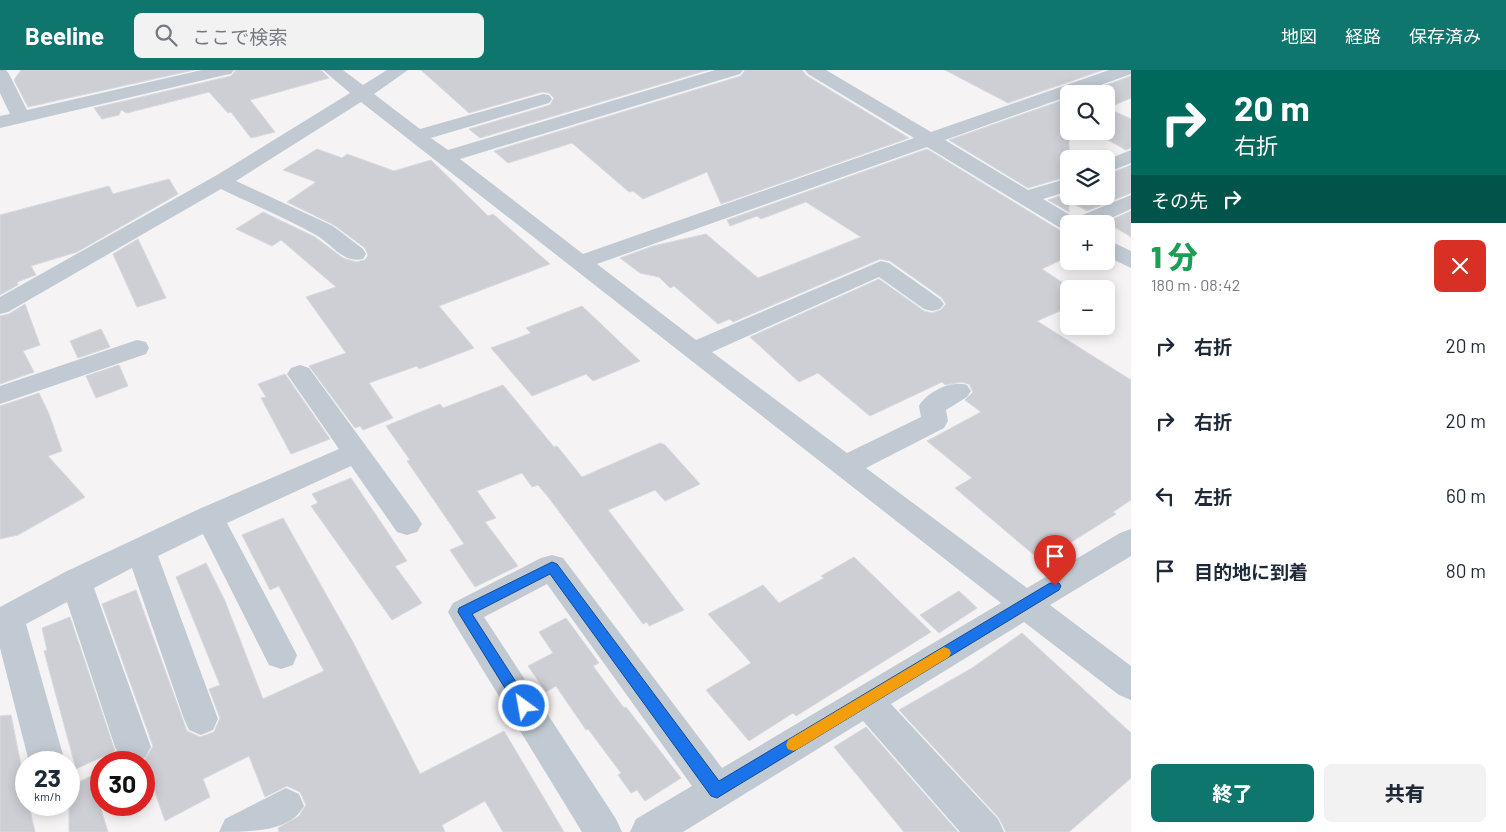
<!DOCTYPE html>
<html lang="ja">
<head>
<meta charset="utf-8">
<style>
  :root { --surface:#fff; --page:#f2f2f3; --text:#1f2937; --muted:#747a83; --accent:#0f766e }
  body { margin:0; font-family:Barlow,"Noto Sans JP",sans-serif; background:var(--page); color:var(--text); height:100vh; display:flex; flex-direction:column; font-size:19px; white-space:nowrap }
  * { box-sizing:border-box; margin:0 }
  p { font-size:16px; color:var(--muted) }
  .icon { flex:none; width:28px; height:28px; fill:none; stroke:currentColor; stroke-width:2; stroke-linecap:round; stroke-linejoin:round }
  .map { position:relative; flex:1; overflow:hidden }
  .panel { display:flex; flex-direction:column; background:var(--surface); width:375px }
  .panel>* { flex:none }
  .banner { background:#00695c; color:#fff; overflow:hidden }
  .tools { position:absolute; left:1060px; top:15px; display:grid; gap:10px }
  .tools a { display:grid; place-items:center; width:55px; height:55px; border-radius:8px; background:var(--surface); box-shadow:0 2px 12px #0003; font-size:25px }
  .speed { position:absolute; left:15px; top:681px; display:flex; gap:10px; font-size:25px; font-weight:700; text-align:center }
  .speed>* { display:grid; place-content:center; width:65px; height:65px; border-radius:50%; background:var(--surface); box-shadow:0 2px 12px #0003; line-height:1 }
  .speed small { font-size:12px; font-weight:400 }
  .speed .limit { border:8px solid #d22; background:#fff; color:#111 }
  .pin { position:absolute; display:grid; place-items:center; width:42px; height:42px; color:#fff; margin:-51px -21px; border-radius:50% 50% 50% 0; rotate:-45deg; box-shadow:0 0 5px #0007 }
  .pin .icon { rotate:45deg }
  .me { position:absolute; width:55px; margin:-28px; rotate:328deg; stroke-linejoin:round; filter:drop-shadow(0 0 4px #0008) }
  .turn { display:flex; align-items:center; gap:18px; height:105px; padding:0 20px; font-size:22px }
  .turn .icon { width:65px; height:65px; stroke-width:2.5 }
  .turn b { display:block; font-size:35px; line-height:42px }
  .then { display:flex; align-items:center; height:48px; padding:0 20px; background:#0003; gap:10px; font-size:19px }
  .round { display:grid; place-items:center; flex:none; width:52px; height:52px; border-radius:8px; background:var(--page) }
  .overview { display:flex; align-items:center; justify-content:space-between; height:85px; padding:0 20px }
  h1 { font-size:30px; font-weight:800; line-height:38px; color:#1e9e55 }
  .cta { display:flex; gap:10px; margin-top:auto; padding:10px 20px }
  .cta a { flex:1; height:58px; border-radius:8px; background:var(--accent); color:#fff; font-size:20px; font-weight:800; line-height:58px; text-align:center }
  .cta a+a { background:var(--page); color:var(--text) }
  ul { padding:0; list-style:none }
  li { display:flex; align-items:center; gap:15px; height:75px; padding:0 20px }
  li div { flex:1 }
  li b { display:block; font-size:19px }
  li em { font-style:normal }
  header { display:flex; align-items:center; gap:30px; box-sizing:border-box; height:70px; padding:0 25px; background:var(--accent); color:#fff }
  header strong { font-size:24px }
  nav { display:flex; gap:28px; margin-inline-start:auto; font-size:18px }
  .search { width:350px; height:45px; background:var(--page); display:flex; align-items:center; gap:12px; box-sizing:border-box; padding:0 18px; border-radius:8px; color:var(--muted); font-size:19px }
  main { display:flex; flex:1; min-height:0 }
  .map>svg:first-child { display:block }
</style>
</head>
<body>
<header>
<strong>Beeline</strong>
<div class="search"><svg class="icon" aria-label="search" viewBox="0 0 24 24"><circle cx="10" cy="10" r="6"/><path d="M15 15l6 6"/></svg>ここで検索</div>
<nav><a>地図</a><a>経路</a><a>保存済み</a></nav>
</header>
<main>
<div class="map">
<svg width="1131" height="762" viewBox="0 0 1131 762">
  <rect width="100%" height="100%" fill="#f5f3f3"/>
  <!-- building -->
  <g fill="#cdcfd5" stroke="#d7d9de">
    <path d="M 21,0 L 194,0 L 28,37 L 14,10 Z"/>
    <path d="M 236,0 L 321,0 L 329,8 L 250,30 L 275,62 L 251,68 L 231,42 L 228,43 L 209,22 L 127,43 L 121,40 L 119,45 L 102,49 L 94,38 L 231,6 Z"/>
    <path d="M 421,0 L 708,0 L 480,68 L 469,59 L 550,35 L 554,28 L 549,23 L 542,22 L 469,43 Z"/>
    <path d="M 745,0 L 802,0 L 807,6 L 909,68 L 721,134 L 707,102 L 643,129 L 633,121 L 629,122 L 572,73 L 508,93 L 494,81 L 741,6 Z"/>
    <path d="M 945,0 L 1103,0 L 1008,33 Z"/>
    <path d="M 1131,6 L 1131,28 L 1107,38 L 1131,49 L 1131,78 L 1126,80 L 1092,61 L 1106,61 L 1106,24 L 1082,24 Z"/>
    <path d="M 1069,28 L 1069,106 L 1028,118 L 949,70 Z"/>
    <path d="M 317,79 L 342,88 L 347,84 L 394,101 L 431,90 L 488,146 L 493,144 L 550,194 L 439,236 L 474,278 L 419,299 L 417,296 L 369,313 L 393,348 L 363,360 L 360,356 L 355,358 L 309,296 L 346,283 L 306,227 L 336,217 L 281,170 L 272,176 L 236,159 L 263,142 L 315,167 L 343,188 L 356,192 L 365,190 L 368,185 L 365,178 L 334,155 L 287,132 L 316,112 L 283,100 Z"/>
    <path d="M 927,79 L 1061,161 L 1069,162 L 1069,186 L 1042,199 L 1069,217 L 1069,237 L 1037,251 L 1131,310 L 1131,430 L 1113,442 L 1116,444 L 1041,491 L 955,418 L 972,408 L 927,371 L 981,342 L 965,330 L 973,322 L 969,314 L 961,312 L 945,315 L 942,312 L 870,346 L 818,303 L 799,312 L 750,267 L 879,209 L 924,241 L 932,243 L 941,240 L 946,234 L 941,227 L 890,191 L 880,189 L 733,252 L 730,249 L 718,254 L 674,216 L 670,218 L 659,207 L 640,203 L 620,188 L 653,176 L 706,164 L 758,208 L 861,167 L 806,132 L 761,149 L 757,146 L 730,156 L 727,150 Z"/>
    <path d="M 1131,95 L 1131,123 L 1087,141 L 1069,131 L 1069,142 L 1048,130 L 1069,123 L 1069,126 L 1106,126 L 1106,105 Z"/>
    <path d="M 169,109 L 178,124 L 77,182 L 31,196 L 36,205 L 17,212 L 18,215 L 0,225 L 0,145 L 109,116 L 113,124 Z"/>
    <path d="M 1131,141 L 1131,167 L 1106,152 Z"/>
    <path d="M 138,169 L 166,228 L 137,237 L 113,184 Z"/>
    <path d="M 25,234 L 40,275 L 23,281 L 34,302 L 0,314 L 0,246 L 9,244 Z"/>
    <path d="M 582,236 L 640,291 L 593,311 L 586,304 L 532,326 L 491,278 L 531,263 L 526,258 Z"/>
    <path d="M 101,259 L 110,277 L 78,288 L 70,271 Z"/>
    <path d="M 119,295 L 128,316 L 96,328 L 86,306 Z"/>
    <path d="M 285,304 L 330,369 L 291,384 L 261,328 L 266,327 L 258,314 Z"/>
    <path d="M 503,315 L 554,377 L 557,376 L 582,407 L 660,373 L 665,375 L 700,414 L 665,431 L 655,420 L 608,440 L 684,540 L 649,556 L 647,552 L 643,554 L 549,428 L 538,415 L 532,417 L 522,403 L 477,421 L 496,448 L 485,452 L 518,496 L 475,517 L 450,480 L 464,474 L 407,391 L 410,390 L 386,356 L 440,334 L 443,338 Z"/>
    <path d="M 39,323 L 49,344 L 62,381 L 48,386 L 85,427 L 18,465 L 0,469 L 0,336 Z"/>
    <path d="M 351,408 L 407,491 L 395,496 L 422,533 L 392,550 L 311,436 L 318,433 L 312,424 Z"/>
    <path d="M 283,448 L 354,574 L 420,704 L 504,661 L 564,762 L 503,762 L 485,731 L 442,755 L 445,762 L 279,762 L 278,758 L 299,746 L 306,735 L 300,722 L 287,716 L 265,727 L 249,686 L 203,709 L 210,727 L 165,751 L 144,691 L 153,676 L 102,534 L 136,520 L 187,661 L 200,667 L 214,662 L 220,648 L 209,619 L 220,615 L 176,507 L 206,493 L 225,531 L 263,629 L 324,601 L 279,516 L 270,520 L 242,465 Z"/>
    <path d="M 854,487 L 931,562 L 796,646 L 793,643 L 749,671 L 706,620 L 751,593 L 708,544 L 763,515 L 779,533 L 824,508 L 821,506 Z"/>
    <path d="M 959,521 L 977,538 L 939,563 L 920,545 Z"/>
    <path d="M 70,547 L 115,681 L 76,699 L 44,581 L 47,580 L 42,558 Z"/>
    <path d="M 566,548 L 599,593 L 593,596 L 624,638 L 626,637 L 681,708 L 645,731 L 637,720 L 631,723 L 618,705 L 621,703 L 588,659 L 586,660 L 556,616 L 546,622 L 528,596 L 553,583 L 539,562 Z"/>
    <path d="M 1022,563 L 1131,663 L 1131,708 L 1069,762 L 1006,762 L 999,748 L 899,640 L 972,598 Z"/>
    <path d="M 11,645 L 26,720 L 26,735 L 29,735 L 35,762 L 0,762 L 0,646 Z"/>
    <path d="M 866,657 L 958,762 L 904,762 L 834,677 Z"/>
    <path d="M 91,706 L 108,762 L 69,762 L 69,717 Z"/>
  </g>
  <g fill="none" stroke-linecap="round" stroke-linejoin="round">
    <!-- street -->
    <g fill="#c1cad2" fill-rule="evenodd">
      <path d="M 0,0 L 6,0 L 9,4 L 27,40 L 202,0 L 234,0 L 231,4 L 225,5 L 0,58 L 0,46 L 10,44 L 0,23 Z"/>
      <path d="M 323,0 L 343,0 L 363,15 L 387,0 L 408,0 L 374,24 L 420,59 L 543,24 L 549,25 L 552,29 L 549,33 L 431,68 L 448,80 L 715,0 L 743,0 L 740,4 L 460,89 L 583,184 L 914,68 L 808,4 L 805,0 L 826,0 L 931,62 L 1109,0 L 1131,0 L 1131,4 L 1076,24 L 1069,24 L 1069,26 L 945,70 L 1028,120 L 1069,108 L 1069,121 L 1043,129 L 1075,148 L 1131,125 L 1131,139 L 1098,154 L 1069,154 L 1069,160 L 1062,159 L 927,77 L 597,194 L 696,270 L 881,191 L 889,193 L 940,229 L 944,234 L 940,239 L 932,241 L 924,239 L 879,207 L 712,282 L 847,383 L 921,347 L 919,336 C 927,322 951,310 967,315 L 971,321 L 967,327 L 946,340 L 948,351 L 944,358 L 866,398 L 1027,518 L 1120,463 L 1131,459 L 1131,486 L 1050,535 L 1131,596 L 1131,630 L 1119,625 L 1024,552 L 891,634 L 998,749 L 1004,762 L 960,762 L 863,651 L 683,762 L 630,762 L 636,749 L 692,716 L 547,514 L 484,547 L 616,749 L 622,762 L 582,762 L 453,551 L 448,542 L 453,533 L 541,488 L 552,485 L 563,488 L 722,698 L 1001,533 L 361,32 L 236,111 L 333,156 L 363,179 L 366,184 L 363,189 C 343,194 332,174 316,165 C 286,148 252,134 221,119 L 8,242 L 0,244 L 0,227 L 217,105 L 350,23 Z"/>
      <path d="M 1131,80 L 1131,93 L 1106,103 L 1106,90 Z"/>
      <path d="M 1106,169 L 1131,181 L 1131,198 L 1106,186 Z"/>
      <path d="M 137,270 L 146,272 L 149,278 L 146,284 L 0,334 L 0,316 Z"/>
      <path d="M 300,295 L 309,298 L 417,446 L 422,454 L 417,462 L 407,465 L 397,462 L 351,396 L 227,453 L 297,585 L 293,595 L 281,599 L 269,595 L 203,464 L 158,486 L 218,649 L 213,660 L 201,665 L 189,660 L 184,649 L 132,498 L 94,518 L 151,677 L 145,688 L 135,692 L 121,688 L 115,677 L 67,532 L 26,554 L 65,692 L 29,692 L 0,578 L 0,537 L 65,502 L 199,439 L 339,379 L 287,304 L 291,298 Z"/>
      <path d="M 286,718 L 299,724 L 304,736 C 290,762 250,762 219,762 L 225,749 Z"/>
    </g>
  </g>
  <!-- route -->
  <path fill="#1a73e8" stroke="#114b97" d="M 552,492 L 557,494 L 719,711 L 1050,513 L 1059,513 L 1061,516 L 1059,520 L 717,728 L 711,726 L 550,504 L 472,544 L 529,632 L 531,636 L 529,641 L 524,643 L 519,641 L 458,542 L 459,538 Z"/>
  <!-- slow -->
  <path fill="#f59e0b" d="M 944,577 L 949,579 L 951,583 L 949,587 L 798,679 L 793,681 L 788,679 L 786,675 L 788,670 Z"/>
</svg>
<div class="tools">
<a><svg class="icon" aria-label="search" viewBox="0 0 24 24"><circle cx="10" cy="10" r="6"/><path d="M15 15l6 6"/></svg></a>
<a><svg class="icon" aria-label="layers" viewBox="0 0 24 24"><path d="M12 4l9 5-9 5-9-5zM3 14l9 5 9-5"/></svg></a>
<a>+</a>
<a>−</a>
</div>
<div class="speed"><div>23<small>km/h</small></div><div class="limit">30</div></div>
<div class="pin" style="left:1055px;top:516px;background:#d93025"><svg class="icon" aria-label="arrive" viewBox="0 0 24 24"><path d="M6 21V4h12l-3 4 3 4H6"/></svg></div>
<svg class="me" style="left:524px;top:636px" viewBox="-20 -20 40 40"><circle r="17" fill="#1a73e8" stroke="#fff" stroke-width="3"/><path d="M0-11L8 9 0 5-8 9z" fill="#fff"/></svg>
</div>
<section class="panel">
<div class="banner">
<div class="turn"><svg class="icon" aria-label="right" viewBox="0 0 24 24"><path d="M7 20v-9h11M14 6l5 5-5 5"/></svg><div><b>20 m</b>右折</div></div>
<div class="then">その先<svg class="icon" aria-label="right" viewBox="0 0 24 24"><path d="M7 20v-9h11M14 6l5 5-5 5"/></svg></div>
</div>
<div class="overview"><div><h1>1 分</h1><p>180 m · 08:42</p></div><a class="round" style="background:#d93025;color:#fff"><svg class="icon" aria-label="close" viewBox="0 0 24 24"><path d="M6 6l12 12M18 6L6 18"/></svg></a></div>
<ul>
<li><svg class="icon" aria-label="right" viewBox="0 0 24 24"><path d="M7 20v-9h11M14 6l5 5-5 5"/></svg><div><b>右折</b></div><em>20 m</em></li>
<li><svg class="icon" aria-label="right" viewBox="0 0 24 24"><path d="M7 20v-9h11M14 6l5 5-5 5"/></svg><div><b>右折</b></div><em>20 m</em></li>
<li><svg class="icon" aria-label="left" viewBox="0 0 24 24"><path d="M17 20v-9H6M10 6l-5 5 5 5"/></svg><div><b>左折</b></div><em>60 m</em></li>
<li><svg class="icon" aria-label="arrive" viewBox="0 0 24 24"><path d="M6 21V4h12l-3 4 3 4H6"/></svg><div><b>目的地に到着</b></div><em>80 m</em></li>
</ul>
<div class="cta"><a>終了</a><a>共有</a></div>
</section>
</main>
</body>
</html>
